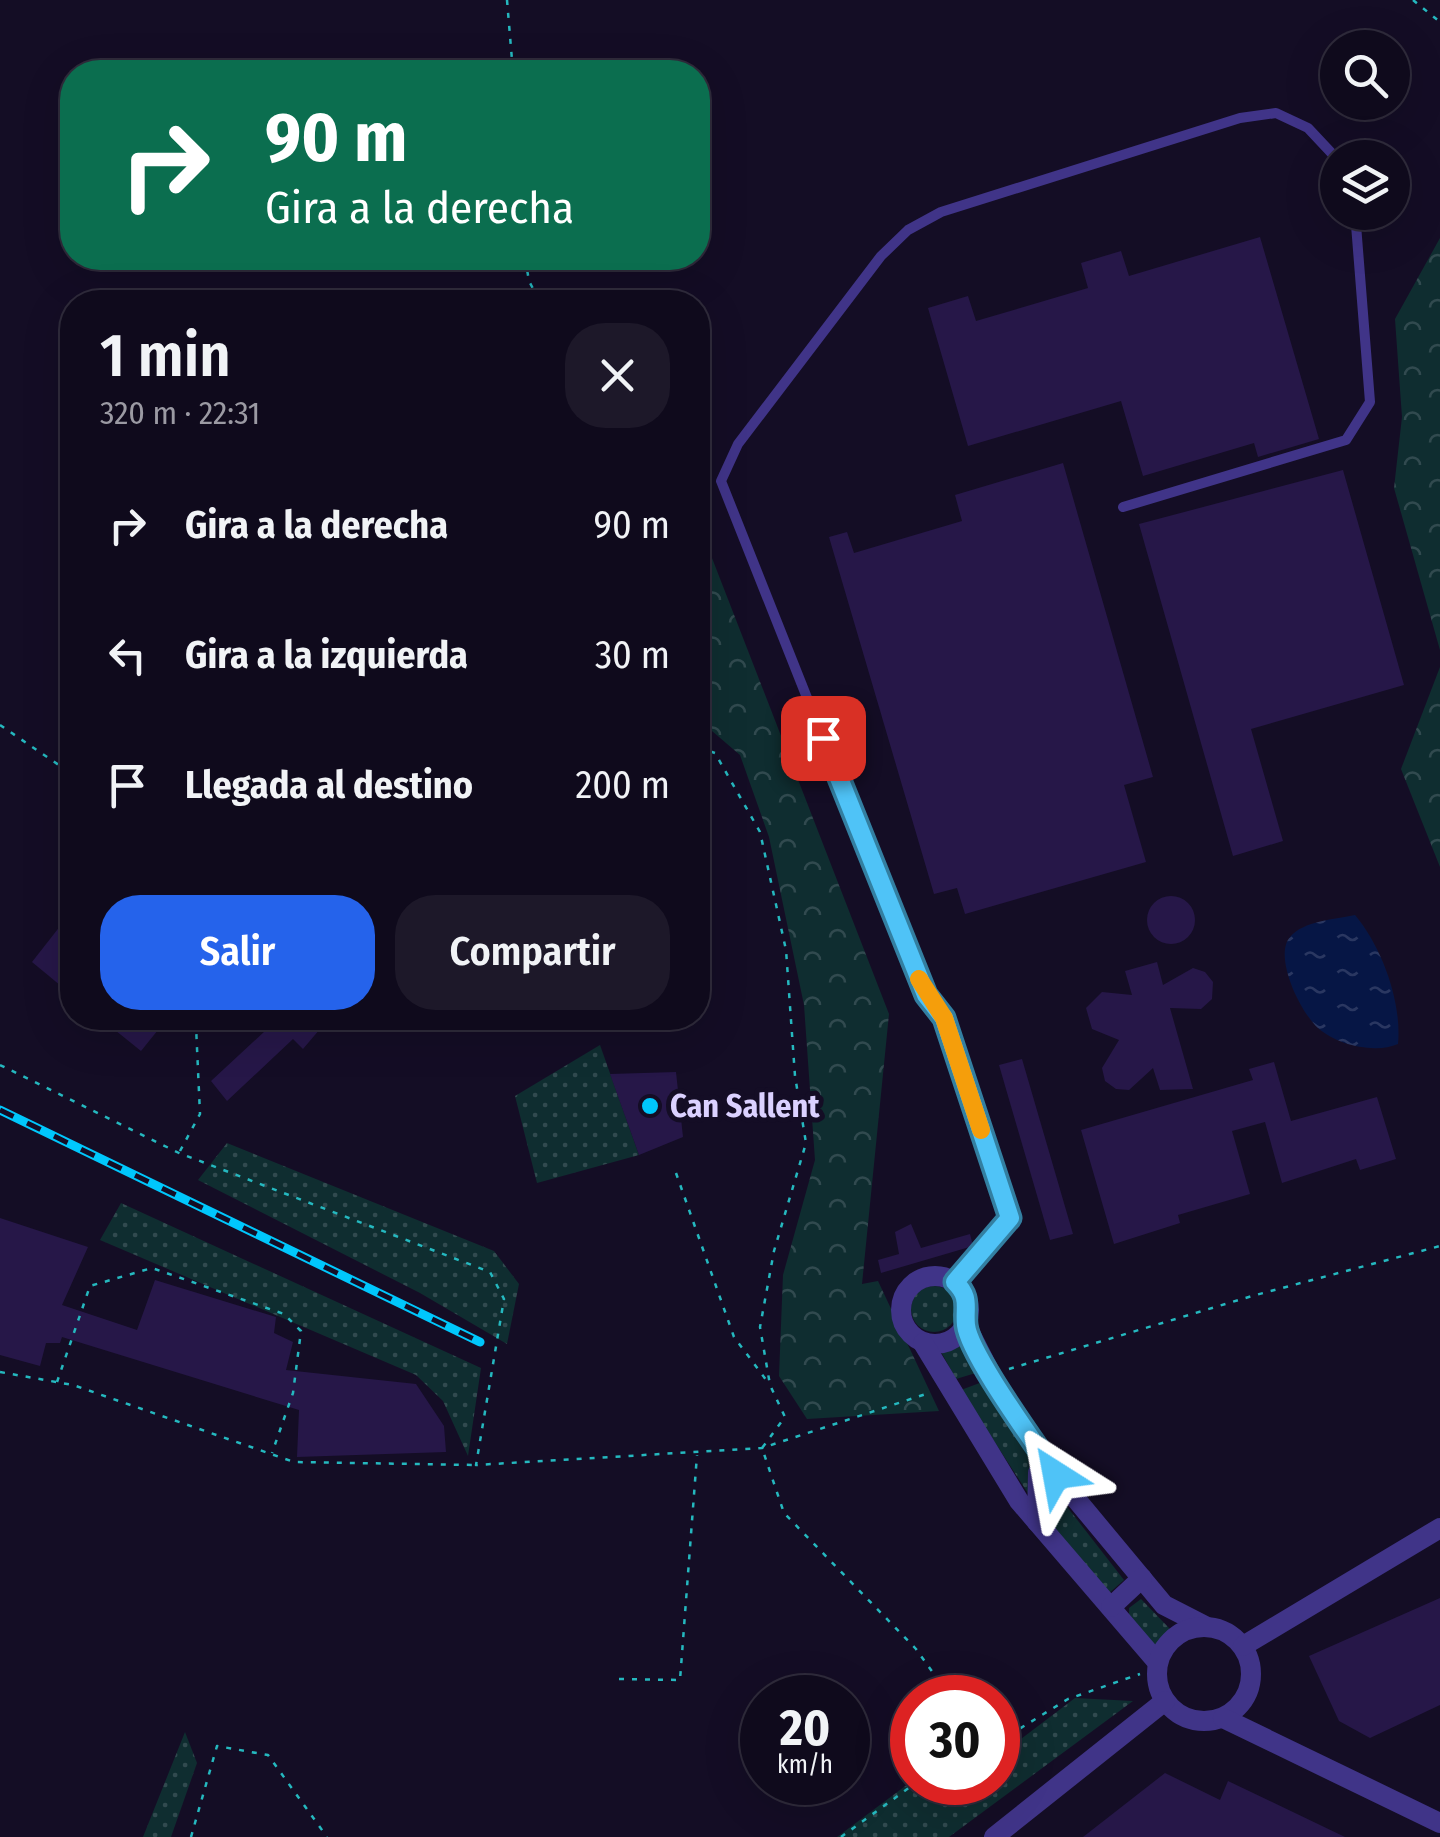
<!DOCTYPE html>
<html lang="es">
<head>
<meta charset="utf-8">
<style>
  :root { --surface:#0f0a1c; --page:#1d1829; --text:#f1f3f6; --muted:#9b9aa3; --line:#2f2b3b; --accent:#2563eb }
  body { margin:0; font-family:"Fira Sans Condensed",sans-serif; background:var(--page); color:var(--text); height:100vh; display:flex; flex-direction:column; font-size:38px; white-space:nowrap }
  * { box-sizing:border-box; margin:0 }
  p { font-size:32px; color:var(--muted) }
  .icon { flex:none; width:55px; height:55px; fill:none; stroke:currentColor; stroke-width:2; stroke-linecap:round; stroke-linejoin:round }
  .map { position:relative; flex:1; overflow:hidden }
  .panel { position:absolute; left:60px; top:290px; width:650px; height:740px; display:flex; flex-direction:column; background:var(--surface); border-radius:40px; box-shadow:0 10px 40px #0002,0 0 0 2px var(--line) }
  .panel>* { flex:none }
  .hud { position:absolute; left:60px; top:60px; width:650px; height:210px; border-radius:40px; box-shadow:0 10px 40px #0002,0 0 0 2px var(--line); background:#0b6e4f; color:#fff; overflow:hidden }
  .buttons { position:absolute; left:1320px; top:30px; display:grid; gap:20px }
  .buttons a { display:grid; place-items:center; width:90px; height:90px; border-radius:50%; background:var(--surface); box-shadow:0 10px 40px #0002,0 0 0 2px var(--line); font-size:50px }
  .speed { position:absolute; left:740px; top:1675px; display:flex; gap:20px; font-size:50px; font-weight:700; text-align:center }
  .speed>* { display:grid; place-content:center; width:130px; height:130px; border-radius:50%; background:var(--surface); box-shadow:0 10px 40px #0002,0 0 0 2px var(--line); line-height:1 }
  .speed small { font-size:25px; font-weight:400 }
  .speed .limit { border:15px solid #d22; background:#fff; color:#111 }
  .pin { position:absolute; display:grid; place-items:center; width:85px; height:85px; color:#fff; margin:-42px; border-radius:20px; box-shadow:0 5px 15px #0006 }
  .me { position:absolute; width:110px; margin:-55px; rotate:326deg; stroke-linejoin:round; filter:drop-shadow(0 0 8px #0008) }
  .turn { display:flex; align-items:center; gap:35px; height:210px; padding:0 40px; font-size:45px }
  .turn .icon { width:130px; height:130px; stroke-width:2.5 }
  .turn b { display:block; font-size:70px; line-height:85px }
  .round { display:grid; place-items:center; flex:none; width:105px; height:105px; border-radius:40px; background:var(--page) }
  .head { display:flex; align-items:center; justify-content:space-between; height:170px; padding:0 40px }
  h1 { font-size:60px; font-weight:600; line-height:75px }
  .primary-button { display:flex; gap:20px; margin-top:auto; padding:20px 40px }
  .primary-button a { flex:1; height:115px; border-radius:40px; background:var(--accent); color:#fff; font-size:40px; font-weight:600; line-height:115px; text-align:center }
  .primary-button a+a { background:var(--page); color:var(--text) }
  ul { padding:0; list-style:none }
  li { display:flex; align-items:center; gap:30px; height:130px; padding:0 40px }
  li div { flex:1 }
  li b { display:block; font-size:38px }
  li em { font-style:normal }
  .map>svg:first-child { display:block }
</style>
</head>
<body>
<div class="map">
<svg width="1440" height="1837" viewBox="0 0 1440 1837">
  <defs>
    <pattern id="grass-dots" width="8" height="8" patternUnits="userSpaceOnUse" patternTransform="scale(2.5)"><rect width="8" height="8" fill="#0f2d30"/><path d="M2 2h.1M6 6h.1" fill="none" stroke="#314a4f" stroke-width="1.8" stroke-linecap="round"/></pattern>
    <pattern id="forest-crowns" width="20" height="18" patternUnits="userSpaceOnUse" patternTransform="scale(2.5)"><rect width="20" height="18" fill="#0f2d30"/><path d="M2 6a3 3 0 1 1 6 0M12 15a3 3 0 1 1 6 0" fill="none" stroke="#314a4f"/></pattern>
    <pattern id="water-ripples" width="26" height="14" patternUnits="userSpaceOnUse" patternTransform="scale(2.5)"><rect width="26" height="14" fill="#061645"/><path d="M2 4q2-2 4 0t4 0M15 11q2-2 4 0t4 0" fill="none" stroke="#2a3761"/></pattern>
  </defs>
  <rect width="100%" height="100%" fill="#140d25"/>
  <!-- grass -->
  <g fill="url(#grass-dots)">
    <path d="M 600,1045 L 639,1155 L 537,1183 L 515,1096 Z"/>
    <path d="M 227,1143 L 494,1251 L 519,1284 L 507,1344 L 420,1293 L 198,1180 Z"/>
    <path d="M 121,1203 L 481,1368 L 468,1456 L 443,1401 L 416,1375 L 100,1240 Z"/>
    <circle cx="934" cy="1309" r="23"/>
    <path d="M 962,1341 L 979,1372 L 956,1379 L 940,1350 Z"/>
    <path d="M 985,1381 L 1028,1454 L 1031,1498 L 961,1390 Z"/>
    <path d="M 1047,1481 L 1124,1580 L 1108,1594 L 1049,1526 L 1042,1482 Z"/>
    <path d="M 1141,1599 L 1170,1629 L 1155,1646 L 1129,1617 L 1129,1608 Z"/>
    <path d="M 1075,1698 L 1133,1701 L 949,1837 L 837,1837 L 912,1781 L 998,1782 L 998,1747 L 1005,1751 Z"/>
    <path d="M 185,1732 L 197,1763 L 171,1837 L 143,1837 Z"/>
  </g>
  <!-- forest -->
  <g fill="url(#forest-crowns)">
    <path d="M 1440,238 L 1440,650 L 1394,488 L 1402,417 L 1395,319 Z"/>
    <path d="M 698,522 L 889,1014 L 862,1284 L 878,1281 L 939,1411 L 807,1419 L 779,1376 L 783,1275 L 815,1160 L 804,1005 L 769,837 L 740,755 L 698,719 L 698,682 L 708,660 L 707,616 L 698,583 Z"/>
    <path d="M 1440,667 L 1440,867 L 1401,769 Z"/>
  </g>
  <!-- water -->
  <path fill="url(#water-ripples)" d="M 1355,915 C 1382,947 1402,1002 1398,1044 C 1375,1054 1337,1045 1318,1028 C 1301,1013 1273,957 1290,937 C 1303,921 1336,919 1355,915 Z"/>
  <!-- building -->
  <g fill="#261748">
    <path d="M 1260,237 L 1319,439 L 1258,457 L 1254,443 L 1143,476 L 1121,401 L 968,446 L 928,308 L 968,296 L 976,321 L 1088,288 L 1081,263 L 1121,251 L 1129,276 Z"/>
    <path d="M 1063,463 L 1153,777 L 1124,785 L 1146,862 L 965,914 L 957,888 L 934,894 L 829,537 L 847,532 L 854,553 L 962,521 L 955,495 Z"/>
    <path d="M 1343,470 L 1404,685 L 1251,729 L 1283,841 L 1233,856 L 1139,524 Z"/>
    <circle cx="1171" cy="920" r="24"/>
    <path d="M 72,911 L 72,995 L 32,962 Z"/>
    <path d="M 1157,962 L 1163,985 L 1193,968 L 1205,972 L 1213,982 L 1212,999 L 1201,1009 L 1170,1008 L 1193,1089 L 1160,1090 L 1153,1068 L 1129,1090 L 1116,1089 L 1105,1081 L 1102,1068 L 1119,1040 L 1092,1029 L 1086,1008 L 1102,992 L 1132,995 L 1125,971 Z"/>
    <path d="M 100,1018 L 154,1018 L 162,1025 L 141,1051 Z"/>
    <path d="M 279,1018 L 308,1018 L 320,1029 L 303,1049 L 293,1039 L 227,1101 L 211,1081 Z"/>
    <path d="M 1022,1059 L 1073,1234 L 1050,1240 L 999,1065 Z"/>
    <path d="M 1274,1062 L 1291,1121 L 1377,1097 L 1396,1159 L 1360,1170 L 1356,1159 L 1282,1183 L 1265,1122 L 1232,1131 L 1250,1194 L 1178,1215 L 1180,1223 L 1114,1244 L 1081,1130 L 1253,1080 L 1249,1069 Z"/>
    <path d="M 676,1072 L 683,1137 L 639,1155 L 610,1074 Z"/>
    <path d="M 0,1218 L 88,1247 L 62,1305 L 137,1330 L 155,1280 L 276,1317 L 274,1333 L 293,1342 L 286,1370 L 416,1384 L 444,1426 L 446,1452 L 297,1457 L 299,1410 L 62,1337 L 60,1343 L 46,1343 L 40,1366 L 0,1355 Z"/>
    <path d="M 911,1224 L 921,1248 L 970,1234 L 973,1246 L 881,1273 L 878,1260 L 899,1254 L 895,1232 Z"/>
    <path d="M 1440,1598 L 1440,1705 L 1370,1738 L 1339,1721 L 1309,1656 Z"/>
    <path d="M 1165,1773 L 1220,1800 L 1228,1781 L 1345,1837 L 1083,1837 Z"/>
  </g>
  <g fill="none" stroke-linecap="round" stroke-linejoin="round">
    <!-- path -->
    <g stroke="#25b8bf" stroke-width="2.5" stroke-dasharray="5 8" stroke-linecap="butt">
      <path d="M 507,0 L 513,72"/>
      <path d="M 1413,0 L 1440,22"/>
      <path d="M 525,258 L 529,281 L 540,302"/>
      <path d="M 0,725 L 72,774"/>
      <path d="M 698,747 L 715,753 L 760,832 L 786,950 L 795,1076 L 806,1143 L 774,1251 L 760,1327 L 770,1385 L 785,1417 L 762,1448 L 784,1513 L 916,1649 L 951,1698"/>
      <path d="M 0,1065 L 179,1153 L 490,1272 L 504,1299 L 476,1465 L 762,1448 L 929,1393"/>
      <path d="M 180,1151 L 200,1114 L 196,1026 L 182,1018"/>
      <path d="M 676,1173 L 734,1337 L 770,1385"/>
      <path d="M 1009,1369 L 1252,1296 L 1440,1246"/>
      <path d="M 0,1372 L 73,1385 L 294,1462 L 475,1465"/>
      <path d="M 57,1382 L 90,1286 L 152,1268 L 284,1314 L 301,1331 L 293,1393 L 272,1453"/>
      <path d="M 619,1679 L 680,1680 L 697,1455"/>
      <path d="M 998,1742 L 1068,1699 L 1140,1674"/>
      <path d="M 191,1837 L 217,1746 L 268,1755 L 327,1837"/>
      <path d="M 841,1837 L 917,1782"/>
    </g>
    <!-- service -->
    <g stroke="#403488" stroke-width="10">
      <path d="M 1123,507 L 1346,440 L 1370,402 L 1355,212"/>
      <path d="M 955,1282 L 1010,1218 L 945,1018 L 925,995 L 721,481 L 738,444 L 881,256 L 908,230 L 941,212 L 1240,118 L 1276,113 L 1308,128 L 1338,160"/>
    </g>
    <!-- minor -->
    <g stroke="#403488" stroke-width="20">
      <circle cx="935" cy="1310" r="34"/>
      <path d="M 966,1325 L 998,1388 L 1056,1475 L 1164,1605 L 1205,1626"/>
      <path d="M 923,1343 L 1019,1501 L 1158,1663"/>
      <path d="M 1037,1522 L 1038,1473 L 1052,1469"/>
      <path d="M 1111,1607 L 1142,1578"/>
      <circle cx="1204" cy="1674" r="47"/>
      <path d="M 1243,1646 L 1440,1528"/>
      <path d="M 1223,1718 L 1440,1823"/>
      <path d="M 994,1837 L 1165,1701"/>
    </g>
    <!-- rail casing -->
    <g stroke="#00c7fc" stroke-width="9">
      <path id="rail" d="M 0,1110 L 480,1342"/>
    </g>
    <!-- rail -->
    <use href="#rail" stroke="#140d25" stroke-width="5" stroke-dasharray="15" stroke-linecap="butt"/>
  </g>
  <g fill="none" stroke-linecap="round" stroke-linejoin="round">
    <!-- route casing -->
    <g stroke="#337fa1" stroke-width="25">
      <path id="route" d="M 823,738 L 926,995 L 944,1018 L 1010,1218 L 955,1282 C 971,1298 964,1307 966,1325 C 969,1354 1037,1446 1056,1475"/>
    </g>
    <!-- route -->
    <use href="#route" stroke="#4fc3f7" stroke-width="18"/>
    <!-- slow -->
    <path stroke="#f59e0b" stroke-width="18" d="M 919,979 L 944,1018 L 981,1130"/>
  </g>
  <!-- markers -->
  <circle fill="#00c7fc" stroke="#140d25" stroke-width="4" cx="650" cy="1106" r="10"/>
  <g text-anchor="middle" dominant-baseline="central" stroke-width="10" stroke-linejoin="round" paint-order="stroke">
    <!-- poi labels -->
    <g font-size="32" font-weight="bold" fill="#dbd1ff" stroke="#140d25" text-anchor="start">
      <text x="670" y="1106">Can Sallent</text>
    </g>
  </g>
</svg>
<div class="buttons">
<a><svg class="icon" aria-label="search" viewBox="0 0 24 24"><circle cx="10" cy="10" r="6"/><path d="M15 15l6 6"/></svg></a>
<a><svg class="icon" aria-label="layers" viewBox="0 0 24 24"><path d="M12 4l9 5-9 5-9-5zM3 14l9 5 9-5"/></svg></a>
</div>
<div class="speed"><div>20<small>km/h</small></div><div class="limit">30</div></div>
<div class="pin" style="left:823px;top:738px;background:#d93025"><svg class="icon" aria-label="arrive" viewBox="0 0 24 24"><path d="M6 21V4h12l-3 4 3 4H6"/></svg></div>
<svg class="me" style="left:1056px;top:1475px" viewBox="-20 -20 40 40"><path d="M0-17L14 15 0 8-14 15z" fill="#4fc3f7" stroke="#fff" stroke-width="4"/></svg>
<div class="hud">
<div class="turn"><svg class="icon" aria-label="right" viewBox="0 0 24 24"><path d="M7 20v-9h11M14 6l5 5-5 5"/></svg><div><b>90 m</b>Gira a la derecha</div></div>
</div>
<section class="panel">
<div class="head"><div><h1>1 min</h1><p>320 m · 22:31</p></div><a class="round"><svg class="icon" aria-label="close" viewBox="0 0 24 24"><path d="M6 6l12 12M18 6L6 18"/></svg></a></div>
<ul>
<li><svg class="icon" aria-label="right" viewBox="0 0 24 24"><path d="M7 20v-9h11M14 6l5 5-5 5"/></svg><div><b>Gira a la derecha</b></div><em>90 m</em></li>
<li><svg class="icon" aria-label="left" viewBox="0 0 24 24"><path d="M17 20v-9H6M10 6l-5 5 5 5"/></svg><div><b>Gira a la izquierda</b></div><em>30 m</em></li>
<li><svg class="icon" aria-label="arrive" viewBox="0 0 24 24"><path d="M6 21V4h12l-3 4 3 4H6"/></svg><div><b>Llegada al destino</b></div><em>200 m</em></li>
</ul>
<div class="primary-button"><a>Salir</a><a>Compartir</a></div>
</section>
</div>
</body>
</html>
